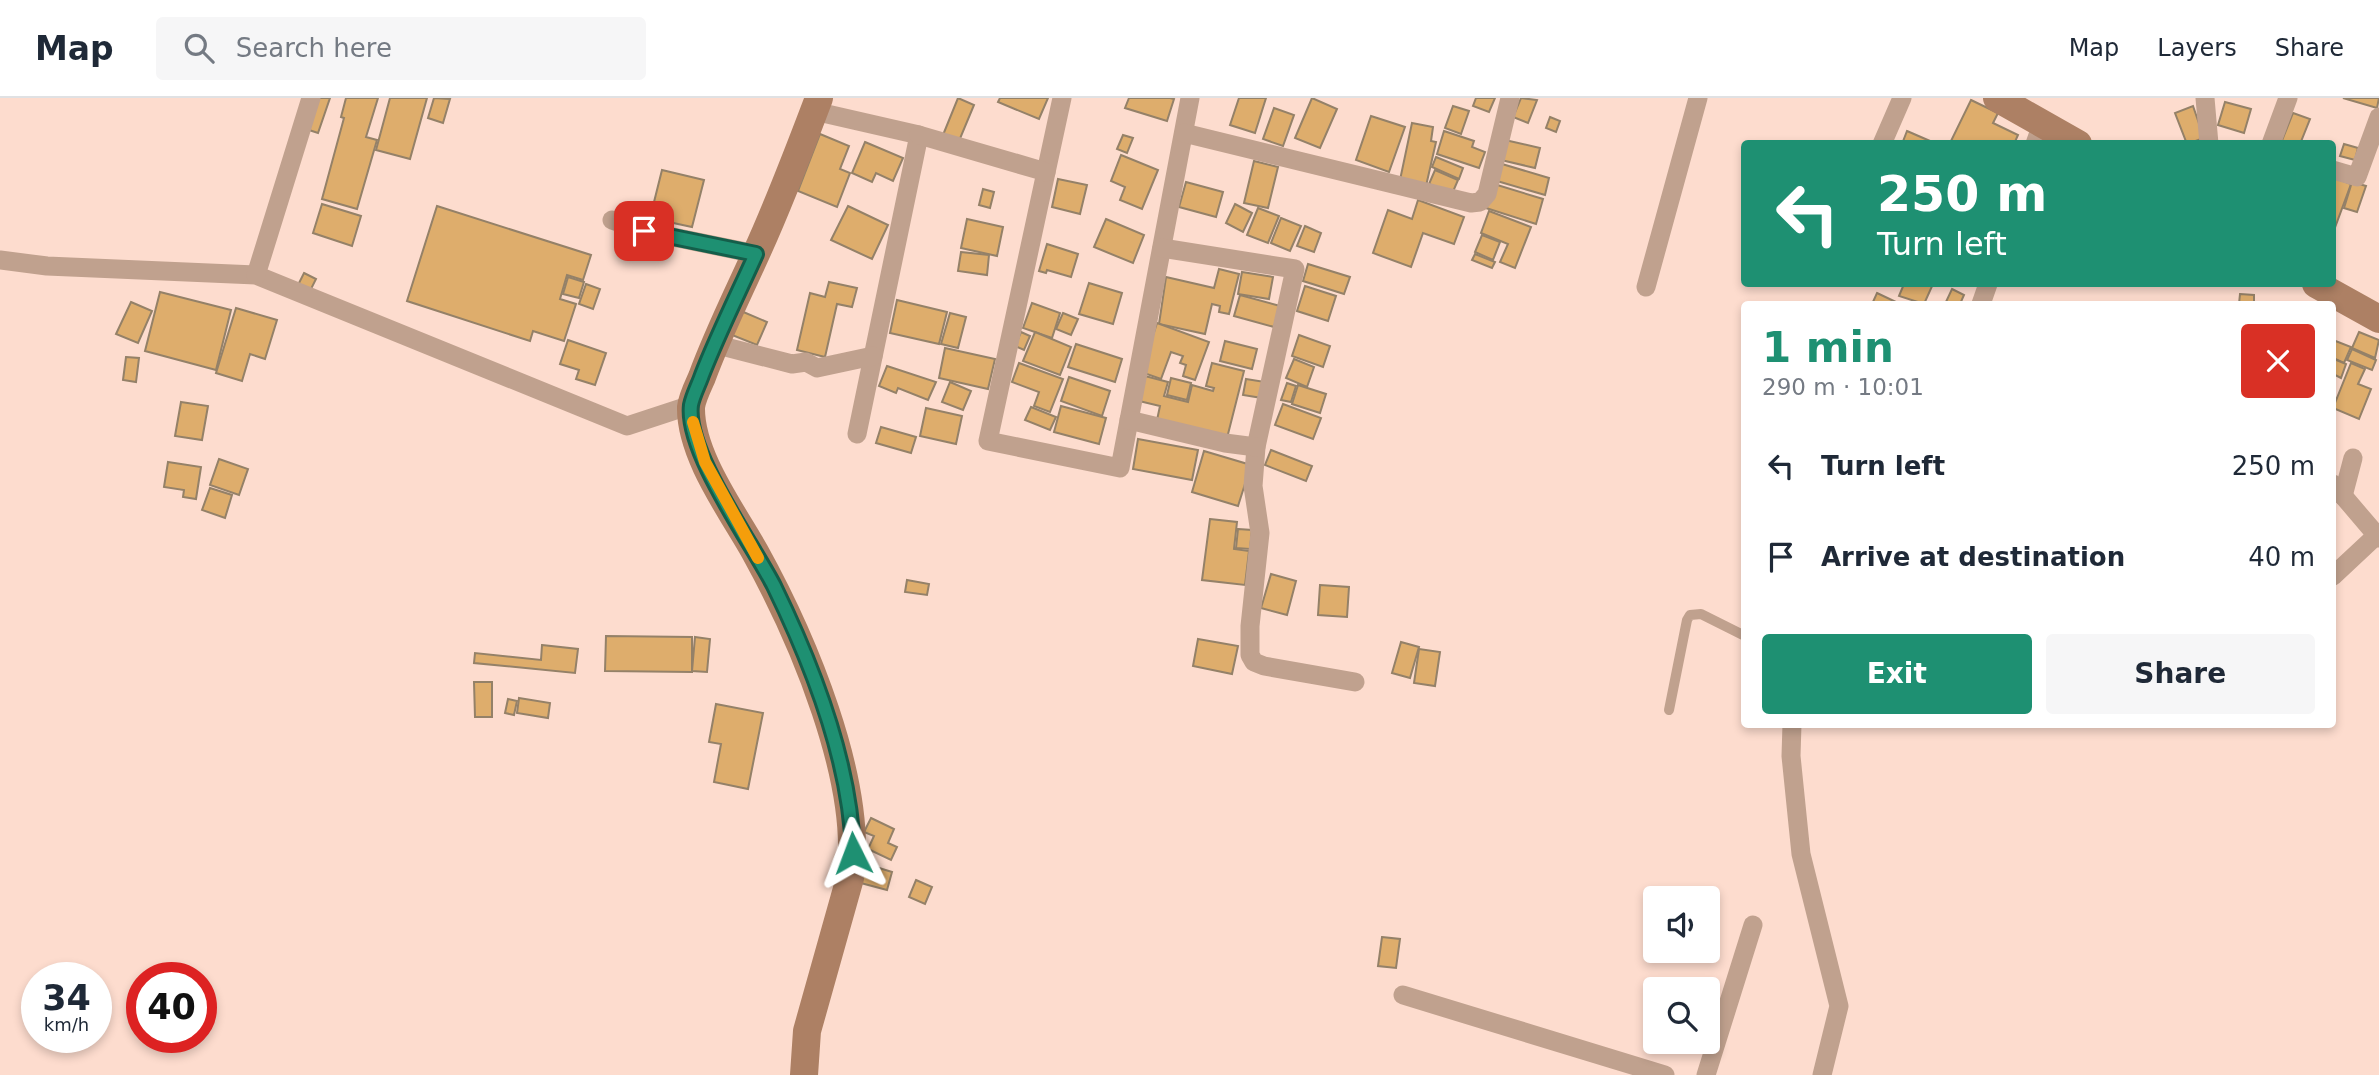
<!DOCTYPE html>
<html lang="en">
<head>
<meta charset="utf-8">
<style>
  :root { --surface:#fff; --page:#f6f6f7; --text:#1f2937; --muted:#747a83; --line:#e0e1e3; --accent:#1e9072 }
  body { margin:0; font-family:"DejaVu Sans",sans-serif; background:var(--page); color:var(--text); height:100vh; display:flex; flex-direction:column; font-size:26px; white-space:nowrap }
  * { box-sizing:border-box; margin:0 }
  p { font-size:23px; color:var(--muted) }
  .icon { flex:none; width:38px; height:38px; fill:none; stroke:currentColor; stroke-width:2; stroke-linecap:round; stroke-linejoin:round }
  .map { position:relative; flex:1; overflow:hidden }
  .details { position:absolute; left:1741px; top:203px; width:595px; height:427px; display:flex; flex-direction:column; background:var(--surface); border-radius:7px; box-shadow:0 4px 10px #0003 }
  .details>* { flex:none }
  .hud { position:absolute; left:1741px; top:42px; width:595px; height:147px; border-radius:7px; box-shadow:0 4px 10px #0003; background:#1e9072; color:#fff; overflow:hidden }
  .tools { position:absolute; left:1643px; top:788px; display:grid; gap:14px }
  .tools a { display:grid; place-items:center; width:77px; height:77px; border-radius:7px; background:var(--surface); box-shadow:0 4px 10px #0003; font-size:35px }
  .speed { position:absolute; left:21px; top:864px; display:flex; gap:14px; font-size:35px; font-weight:700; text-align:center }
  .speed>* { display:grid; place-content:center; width:91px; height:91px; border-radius:50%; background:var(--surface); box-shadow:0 4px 10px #0003; line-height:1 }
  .speed small { font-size:18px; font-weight:400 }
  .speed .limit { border:10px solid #d22; background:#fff; color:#111 }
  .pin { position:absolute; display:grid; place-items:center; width:60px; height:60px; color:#fff; margin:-30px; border-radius:14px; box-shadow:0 4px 10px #0006 }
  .me { position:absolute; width:77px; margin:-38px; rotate:357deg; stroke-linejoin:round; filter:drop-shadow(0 0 5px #0008) }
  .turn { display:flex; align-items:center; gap:24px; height:147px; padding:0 21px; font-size:32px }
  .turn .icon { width:91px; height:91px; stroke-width:2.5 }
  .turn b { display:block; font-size:49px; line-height:60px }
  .round { display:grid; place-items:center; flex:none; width:74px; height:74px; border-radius:7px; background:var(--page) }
  .overview { display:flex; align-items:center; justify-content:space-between; height:119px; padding:0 21px }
  h1 { font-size:42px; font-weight:700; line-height:52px; color:var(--accent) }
  .button { display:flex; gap:14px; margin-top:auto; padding:14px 21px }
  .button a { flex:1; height:80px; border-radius:7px; background:var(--accent); color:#fff; font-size:28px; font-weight:700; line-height:80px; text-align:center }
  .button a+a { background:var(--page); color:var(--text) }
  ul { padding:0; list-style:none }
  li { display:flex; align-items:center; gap:21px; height:91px; padding:0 21px }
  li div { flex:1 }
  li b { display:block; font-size:26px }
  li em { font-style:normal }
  header { display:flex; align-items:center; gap:42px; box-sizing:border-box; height:98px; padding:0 35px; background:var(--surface); border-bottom:2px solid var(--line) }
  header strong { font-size:33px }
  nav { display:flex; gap:38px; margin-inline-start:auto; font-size:24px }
  .search { width:490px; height:63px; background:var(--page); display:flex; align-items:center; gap:18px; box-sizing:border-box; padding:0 24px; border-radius:7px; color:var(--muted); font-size:26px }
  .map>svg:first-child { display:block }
</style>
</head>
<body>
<header>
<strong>Map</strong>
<div class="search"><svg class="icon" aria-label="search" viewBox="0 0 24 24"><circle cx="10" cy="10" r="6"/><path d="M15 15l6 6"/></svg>Search here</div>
<nav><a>Map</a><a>Layers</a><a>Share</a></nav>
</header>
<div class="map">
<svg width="2379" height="977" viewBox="0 0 2379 977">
  <rect width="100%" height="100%" fill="#fddcce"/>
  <!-- building -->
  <g fill="#dead6c" stroke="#948168" stroke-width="2">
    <path d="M 313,0 L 330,0 L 318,35 L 303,30 Z"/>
    <path d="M 346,0 L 378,0 L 366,39 L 377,42 L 357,111 L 322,101 L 344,20 L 341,19 Z"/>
    <path d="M 390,0 L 427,0 L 410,61 L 376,52 Z"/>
    <path d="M 434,0 L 450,1 L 443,25 L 428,20 Z"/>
    <path d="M 958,0 L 974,7 L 959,43 L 943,37 Z"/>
    <path d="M 1000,0 L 1048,0 L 1039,21 L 998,4 Z"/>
    <path d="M 1129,0 L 1170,0 L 1174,1 L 1167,23 L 1125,10 Z"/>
    <path d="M 1239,0 L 1266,0 L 1255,35 L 1230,27 Z"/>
    <path d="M 1312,0 L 1337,11 L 1320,50 L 1295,40 Z"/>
    <path d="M 1476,0 L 1495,0 L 1489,14 L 1473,8 Z"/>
    <path d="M 1521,0 L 1537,2 L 1528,25 L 1513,19 Z"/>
    <path d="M 2343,0 L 2379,0 L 2377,10 Z"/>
    <path d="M 1971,2 L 1998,15 L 1993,25 L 2018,37 L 2014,46 L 1950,45 Z"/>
    <path d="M 2225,4 L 2251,11 L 2244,35 L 2218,27 Z"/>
    <path d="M 1453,8 L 1469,13 L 1461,36 L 1445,30 Z"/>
    <path d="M 2193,8 L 2204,40 L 2187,46 L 2175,15 Z"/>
    <path d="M 1274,10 L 1294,17 L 1283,48 L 1263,41 Z"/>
    <path d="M 2293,15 L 2310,21 L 2300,46 L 2284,46 L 2281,45 Z"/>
    <path d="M 1371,18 L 1405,29 L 1389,74 L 1356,62 Z"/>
    <path d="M 1550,19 L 1560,23 L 1556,34 L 1546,30 Z"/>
    <path d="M 1412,25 L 1433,29 L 1431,43 L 1436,44 L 1426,88 L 1400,82 Z"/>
    <path d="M 1444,33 L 1474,43 L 1472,49 L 1485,54 L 1479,70 L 1437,56 Z"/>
    <path d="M 1907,33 L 1937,46 L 1902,46 Z"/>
    <path d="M 820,36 L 849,48 L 840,71 L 850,75 L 837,109 L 798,93 Z"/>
    <path d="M 1123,37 L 1133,40 L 1127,55 L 1117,51 Z"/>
    <path d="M 1505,42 L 1540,50 L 1535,70 L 1501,62 Z"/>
    <path d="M 865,44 L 903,60 L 893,83 L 876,75 L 872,84 L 852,75 Z"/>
    <path d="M 2344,46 L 2358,50 L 2355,62 L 2340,58 Z"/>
    <path d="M 1121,57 L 1158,72 L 1142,111 L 1120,102 L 1125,89 L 1111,83 Z"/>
    <path d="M 1436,59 L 1463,70 L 1459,81 L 1432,69 Z"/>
    <path d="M 1254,63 L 1278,69 L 1268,110 L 1244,105 Z"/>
    <path d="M 1502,66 L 1549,80 L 1545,97 L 1497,83 Z"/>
    <path d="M 662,72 L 704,82 L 692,129 L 650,120 Z"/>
    <path d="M 1435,72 L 1458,82 L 1452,96 L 1429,86 Z"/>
    <path d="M 2333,79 L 2351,86 L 2333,135 Z"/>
    <path d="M 1058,81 L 1087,87 L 1080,116 L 1052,109 Z"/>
    <path d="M 1186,84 L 1223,94 L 1216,119 L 1179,109 Z"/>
    <path d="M 2352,84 L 2366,88 L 2357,114 L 2344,110 Z"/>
    <path d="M 1494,86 L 1543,101 L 1536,126 L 1486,110 Z"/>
    <path d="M 983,91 L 994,94 L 990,110 L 979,107 Z"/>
    <path d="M 1418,102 L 1464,119 L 1454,146 L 1423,135 L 1411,169 L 1373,155 L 1388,112 L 1412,121 Z"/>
    <path d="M 322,106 L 361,118 L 352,148 L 313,135 Z"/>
    <path d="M 1235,106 L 1252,115 L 1243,134 L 1226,125 Z"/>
    <path d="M 437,108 L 591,157 L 583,182 L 567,177 L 560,201 L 576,206 L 564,243 L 533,233 L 530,243 L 407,203 Z"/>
    <path d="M 848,108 L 888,127 L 872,161 L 831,142 Z"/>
    <path d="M 1258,110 L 1279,118 L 1268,145 L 1247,137 Z"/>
    <path d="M 1489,113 L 1531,129 L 1515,170 L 1500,164 L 1508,146 L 1481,135 Z"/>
    <path d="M 1281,120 L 1301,128 L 1290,153 L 1271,145 Z"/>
    <path d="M 967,121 L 1003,129 L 997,158 L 961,150 Z"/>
    <path d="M 1106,121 L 1144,137 L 1133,165 L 1094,149 Z"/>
    <path d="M 1305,128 L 1321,135 L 1314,154 L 1297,148 Z"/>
    <path d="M 1482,137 L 1500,144 L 1493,162 L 1475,154 Z"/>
    <path d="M 1047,146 L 1078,156 L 1071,179 L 1047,172 L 1046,175 L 1039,173 Z"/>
    <path d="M 961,154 L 989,157 L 987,177 L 958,173 Z"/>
    <path d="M 1475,156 L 1495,164 L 1492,170 L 1472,162 Z"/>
    <path d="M 1308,166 L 1350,179 L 1344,196 L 1303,183 Z"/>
    <path d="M 1219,171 L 1239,176 L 1229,216 L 1219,214 L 1220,208 L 1212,206 L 1205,236 L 1159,226 L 1166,179 L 1214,190 Z"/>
    <path d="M 1242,174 L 1273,179 L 1269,201 L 1238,196 Z"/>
    <path d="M 304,175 L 316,181 L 310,193 L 298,187 Z"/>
    <path d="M 568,179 L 584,184 L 579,200 L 563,196 Z"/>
    <path d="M 829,184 L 857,190 L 852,209 L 837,206 L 825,259 L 797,252 L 810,195 L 825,199 Z"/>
    <path d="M 1089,185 L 1122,195 L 1113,226 L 1079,216 Z"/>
    <path d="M 586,186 L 600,191 L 593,211 L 579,206 Z"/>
    <path d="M 1904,186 L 1933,186 L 1924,206 L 1899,198 Z"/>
    <path d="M 1305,188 L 1336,198 L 1328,223 L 1297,213 Z"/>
    <path d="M 1952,191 L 1964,197 L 1960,206 L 1945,206 Z"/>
    <path d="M 160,194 L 231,212 L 216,272 L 145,253 Z"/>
    <path d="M 1877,195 L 1896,204 L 1895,206 L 1872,206 Z"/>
    <path d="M 2240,196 L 2254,197 L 2254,206 L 2239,206 Z"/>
    <path d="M 1240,197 L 1280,208 L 1274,229 L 1234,218 Z"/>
    <path d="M 897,202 L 947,214 L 939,246 L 890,235 Z"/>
    <path d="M 131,204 L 152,213 L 138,245 L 116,236 Z"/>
    <path d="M 1032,205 L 1060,215 L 1052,240 L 1023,230 Z"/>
    <path d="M 236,210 L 277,222 L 265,261 L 250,256 L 242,283 L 216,275 Z"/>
    <path d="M 741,213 L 767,224 L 757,247 L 732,237 Z"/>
    <path d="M 950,215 L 966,219 L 958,250 L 941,246 Z"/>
    <path d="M 1063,215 L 1078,221 L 1071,237 L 1056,231 Z"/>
    <path d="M 1157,225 L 1209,244 L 1195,282 L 1183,278 L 1186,267 L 1180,265 L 1183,258 L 1171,254 L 1161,281 L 1141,274 Z"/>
    <path d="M 1021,234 L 1030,238 L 1024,252 L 1015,248 Z"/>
    <path d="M 1035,234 L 1071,249 L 1060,277 L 1023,263 Z"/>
    <path d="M 2359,234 L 2379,242 L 2375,260 L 2352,250 Z"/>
    <path d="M 1299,237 L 1330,248 L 1323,269 L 1292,258 Z"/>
    <path d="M 568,242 L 606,255 L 595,287 L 576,281 L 579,272 L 560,266 Z"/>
    <path d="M 2333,242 L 2351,249 L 2344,265 L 2333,260 Z"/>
    <path d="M 1225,243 L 1257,251 L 1252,271 L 1220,263 Z"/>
    <path d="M 1076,246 L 1122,261 L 1115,284 L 1068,269 Z"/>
    <path d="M 945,250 L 995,261 L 988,291 L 939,280 Z"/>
    <path d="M 2352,251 L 2376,262 L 2372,272 L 2347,262 Z"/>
    <path d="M 126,259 L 139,260 L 136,284 L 123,282 Z"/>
    <path d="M 1294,261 L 1314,269 L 1307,289 L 1286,280 Z"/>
    <path d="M 2334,261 L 2346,266 L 2341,280 L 2333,276 Z"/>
    <path d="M 1019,265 L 1063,281 L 1050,314 L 1034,308 L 1039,294 L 1012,284 Z"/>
    <path d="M 1212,265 L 1244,273 L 1227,340 L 1157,322 L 1160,308 L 1139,303 L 1145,278 L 1168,284 L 1164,298 L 1188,304 L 1192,287 L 1213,293 L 1214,290 L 1206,288 Z"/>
    <path d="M 2351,265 L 2365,271 L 2358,286 L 2371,291 L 2359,321 L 2333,310 Z"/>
    <path d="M 887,268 L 936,284 L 928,302 L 898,290 L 896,295 L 879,288 Z"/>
    <path d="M 1069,279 L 1110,293 L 1102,318 L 1061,303 Z"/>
    <path d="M 1171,280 L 1191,285 L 1187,302 L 1167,297 Z"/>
    <path d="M 1246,281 L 1265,284 L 1262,300 L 1243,297 Z"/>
    <path d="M 950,284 L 971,293 L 963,312 L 942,304 Z"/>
    <path d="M 1287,285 L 1296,288 L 1291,304 L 1281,302 Z"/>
    <path d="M 1298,287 L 1326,296 L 1320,315 L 1292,306 Z"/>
    <path d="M 181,304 L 208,308 L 202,342 L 175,338 Z"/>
    <path d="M 1283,306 L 1321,320 L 1313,341 L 1275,327 Z"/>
    <path d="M 1061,308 L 1106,320 L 1099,346 L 1054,334 Z"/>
    <path d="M 1031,309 L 1056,319 L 1050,332 L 1025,322 Z"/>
    <path d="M 926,310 L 962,318 L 956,346 L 920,338 Z"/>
    <path d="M 881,329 L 916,339 L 911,355 L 876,345 Z"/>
    <path d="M 1138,341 L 1198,352 L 1192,382 L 1133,371 Z"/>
    <path d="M 1271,352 L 1312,368 L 1306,383 L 1265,367 Z"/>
    <path d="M 1204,353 L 1251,367 L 1238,408 L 1192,394 Z"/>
    <path d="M 219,361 L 248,371 L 239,397 L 210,387 Z"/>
    <path d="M 168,364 L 201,369 L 196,401 L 183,399 L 184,392 L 164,389 Z"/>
    <path d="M 210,390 L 232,397 L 225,420 L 202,412 Z"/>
    <path d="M 1210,421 L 1237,424 L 1234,451 L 1249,453 L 1245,487 L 1202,482 Z"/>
    <path d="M 1238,431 L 1252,432 L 1250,451 L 1236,450 Z"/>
    <path d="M 1271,476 L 1296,483 L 1287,517 L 1261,510 Z"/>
    <path d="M 907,482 L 929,486 L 927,497 L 905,494 Z"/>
    <path d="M 1320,487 L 1349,489 L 1347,519 L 1318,517 Z"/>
    <path d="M 606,538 L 692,539 L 692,574 L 605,573 Z"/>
    <path d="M 695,539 L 710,541 L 707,574 L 692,573 Z"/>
    <path d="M 1198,541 L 1238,548 L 1232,576 L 1193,568 Z"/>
    <path d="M 1401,544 L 1419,549 L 1410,580 L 1392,575 Z"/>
    <path d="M 542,547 L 578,551 L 575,575 L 474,565 L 475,555 L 541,562 Z"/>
    <path d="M 1419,551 L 1440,554 L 1435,588 L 1414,585 Z"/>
    <path d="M 474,584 L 492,584 L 492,619 L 475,619 Z"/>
    <path d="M 519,600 L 550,605 L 548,620 L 517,615 Z"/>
    <path d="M 508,601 L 517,603 L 514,617 L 505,615 Z"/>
    <path d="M 716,606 L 763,615 L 748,691 L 714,684 L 721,646 L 709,644 Z"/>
    <path d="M 871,720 L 894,731 L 888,745 L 897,749 L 891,762 L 868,751 L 874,738 L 864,734 Z"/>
    <path d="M 863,765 L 892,774 L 887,792 L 857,784 Z"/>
    <path d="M 916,782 L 932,789 L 925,806 L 909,799 Z"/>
    <path d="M 1382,839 L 1400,841 L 1396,870 L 1378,868 Z"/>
  </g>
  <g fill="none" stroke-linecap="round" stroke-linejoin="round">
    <!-- lane -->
    <path stroke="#c0a18e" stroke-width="10" d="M 1669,612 L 1687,522 L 1690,517 L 1701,516 L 1745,538"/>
    <!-- street -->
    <g stroke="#c0a18e" stroke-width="19">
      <path d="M 1062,0 L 988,343 L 1120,370 L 1190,0"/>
      <path d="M 2205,0 L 2209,46"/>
      <path d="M 814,13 L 919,37 L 857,336"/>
      <path d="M 1184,35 L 1471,105 L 1480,104 L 1487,96 L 1510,0"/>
      <path d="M 919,37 L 1046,74"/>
      <path d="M 1882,46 L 1902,0"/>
      <path d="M 2035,46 L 2042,26"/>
      <path d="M 2271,46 L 2288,0"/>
      <path d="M 2333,72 L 2357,79 L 2379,19"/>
      <path d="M 612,122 L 644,133 L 756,156"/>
      <path d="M 1162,150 L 1295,171 L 1256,349 L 1253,388 L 1260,435 L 1250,528 L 1250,557 L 1254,564 L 1264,568 L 1355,584"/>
      <path d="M 0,162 L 47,168 L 256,177 L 627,328 L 691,307"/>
      <path d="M 256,177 L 311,0"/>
      <path d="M 1646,189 L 1698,0"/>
      <path d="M 1981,206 L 1988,186"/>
      <path d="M 714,246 L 792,266 L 806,264 L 817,270 L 873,258"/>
      <path d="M 1129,322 L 1225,345 L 1256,349"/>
      <path d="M 2333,386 L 2379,440"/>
      <path d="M 2343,398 L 2353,360"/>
      <path d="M 2333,478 L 2377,437"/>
      <path d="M 1792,626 L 1791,658 L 1801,756 L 1839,908 L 1822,977"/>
      <path d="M 1403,897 L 1665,977"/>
      <path d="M 1706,977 L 1753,827"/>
    </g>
    <!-- secondary -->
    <g stroke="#ad8064" stroke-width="28">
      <path d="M 1997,0 L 2078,46"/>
      <path d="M 2316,186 L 2379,221"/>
      <path d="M 804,977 L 807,933 L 850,780 C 864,683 802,539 755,454 C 732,413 690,357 691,309 C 692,300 698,288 702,279 C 717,238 737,198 755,158 C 779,106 799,53 819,0"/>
    </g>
  </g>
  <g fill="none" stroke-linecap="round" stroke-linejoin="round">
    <!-- route casing -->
    <g stroke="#145e4a" stroke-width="18">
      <path id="route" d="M 644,133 L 756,156 C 738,196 718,236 702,277 C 699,286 693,297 691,307 C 685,353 752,445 774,488 C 812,566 851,667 853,755"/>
    </g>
    <!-- route -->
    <use href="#route" stroke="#1e9072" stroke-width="12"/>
    <!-- slow -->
    <path stroke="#f59e0b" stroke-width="12" d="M 693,324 L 705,364 L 758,460"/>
  </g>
</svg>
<div class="tools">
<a><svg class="icon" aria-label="sound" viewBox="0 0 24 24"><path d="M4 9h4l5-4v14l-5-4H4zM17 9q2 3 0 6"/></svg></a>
<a><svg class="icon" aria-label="search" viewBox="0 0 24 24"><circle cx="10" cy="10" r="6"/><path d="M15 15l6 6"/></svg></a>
</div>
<div class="speed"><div>34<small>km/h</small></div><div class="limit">40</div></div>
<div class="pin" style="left:644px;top:133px;background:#d93025"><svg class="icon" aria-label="arrive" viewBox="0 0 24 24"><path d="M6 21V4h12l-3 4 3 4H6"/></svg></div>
<svg class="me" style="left:853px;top:755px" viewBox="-20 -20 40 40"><path d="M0-17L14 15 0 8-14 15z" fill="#1e9072" stroke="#fff" stroke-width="4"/></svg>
<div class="hud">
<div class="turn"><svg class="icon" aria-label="left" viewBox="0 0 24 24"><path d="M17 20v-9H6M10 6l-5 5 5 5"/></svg><div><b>250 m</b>Turn left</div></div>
</div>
<section class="details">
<div class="overview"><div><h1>1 min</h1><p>290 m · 10:01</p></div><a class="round" style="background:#d93025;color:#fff"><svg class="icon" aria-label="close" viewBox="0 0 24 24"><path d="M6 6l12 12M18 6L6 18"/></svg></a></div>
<ul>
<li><svg class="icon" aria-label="left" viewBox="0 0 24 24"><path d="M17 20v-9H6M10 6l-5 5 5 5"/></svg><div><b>Turn left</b></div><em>250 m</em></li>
<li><svg class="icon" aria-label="arrive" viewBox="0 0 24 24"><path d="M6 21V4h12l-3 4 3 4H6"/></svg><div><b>Arrive at destination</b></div><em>40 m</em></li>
</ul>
<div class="button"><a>Exit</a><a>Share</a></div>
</section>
</div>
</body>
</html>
